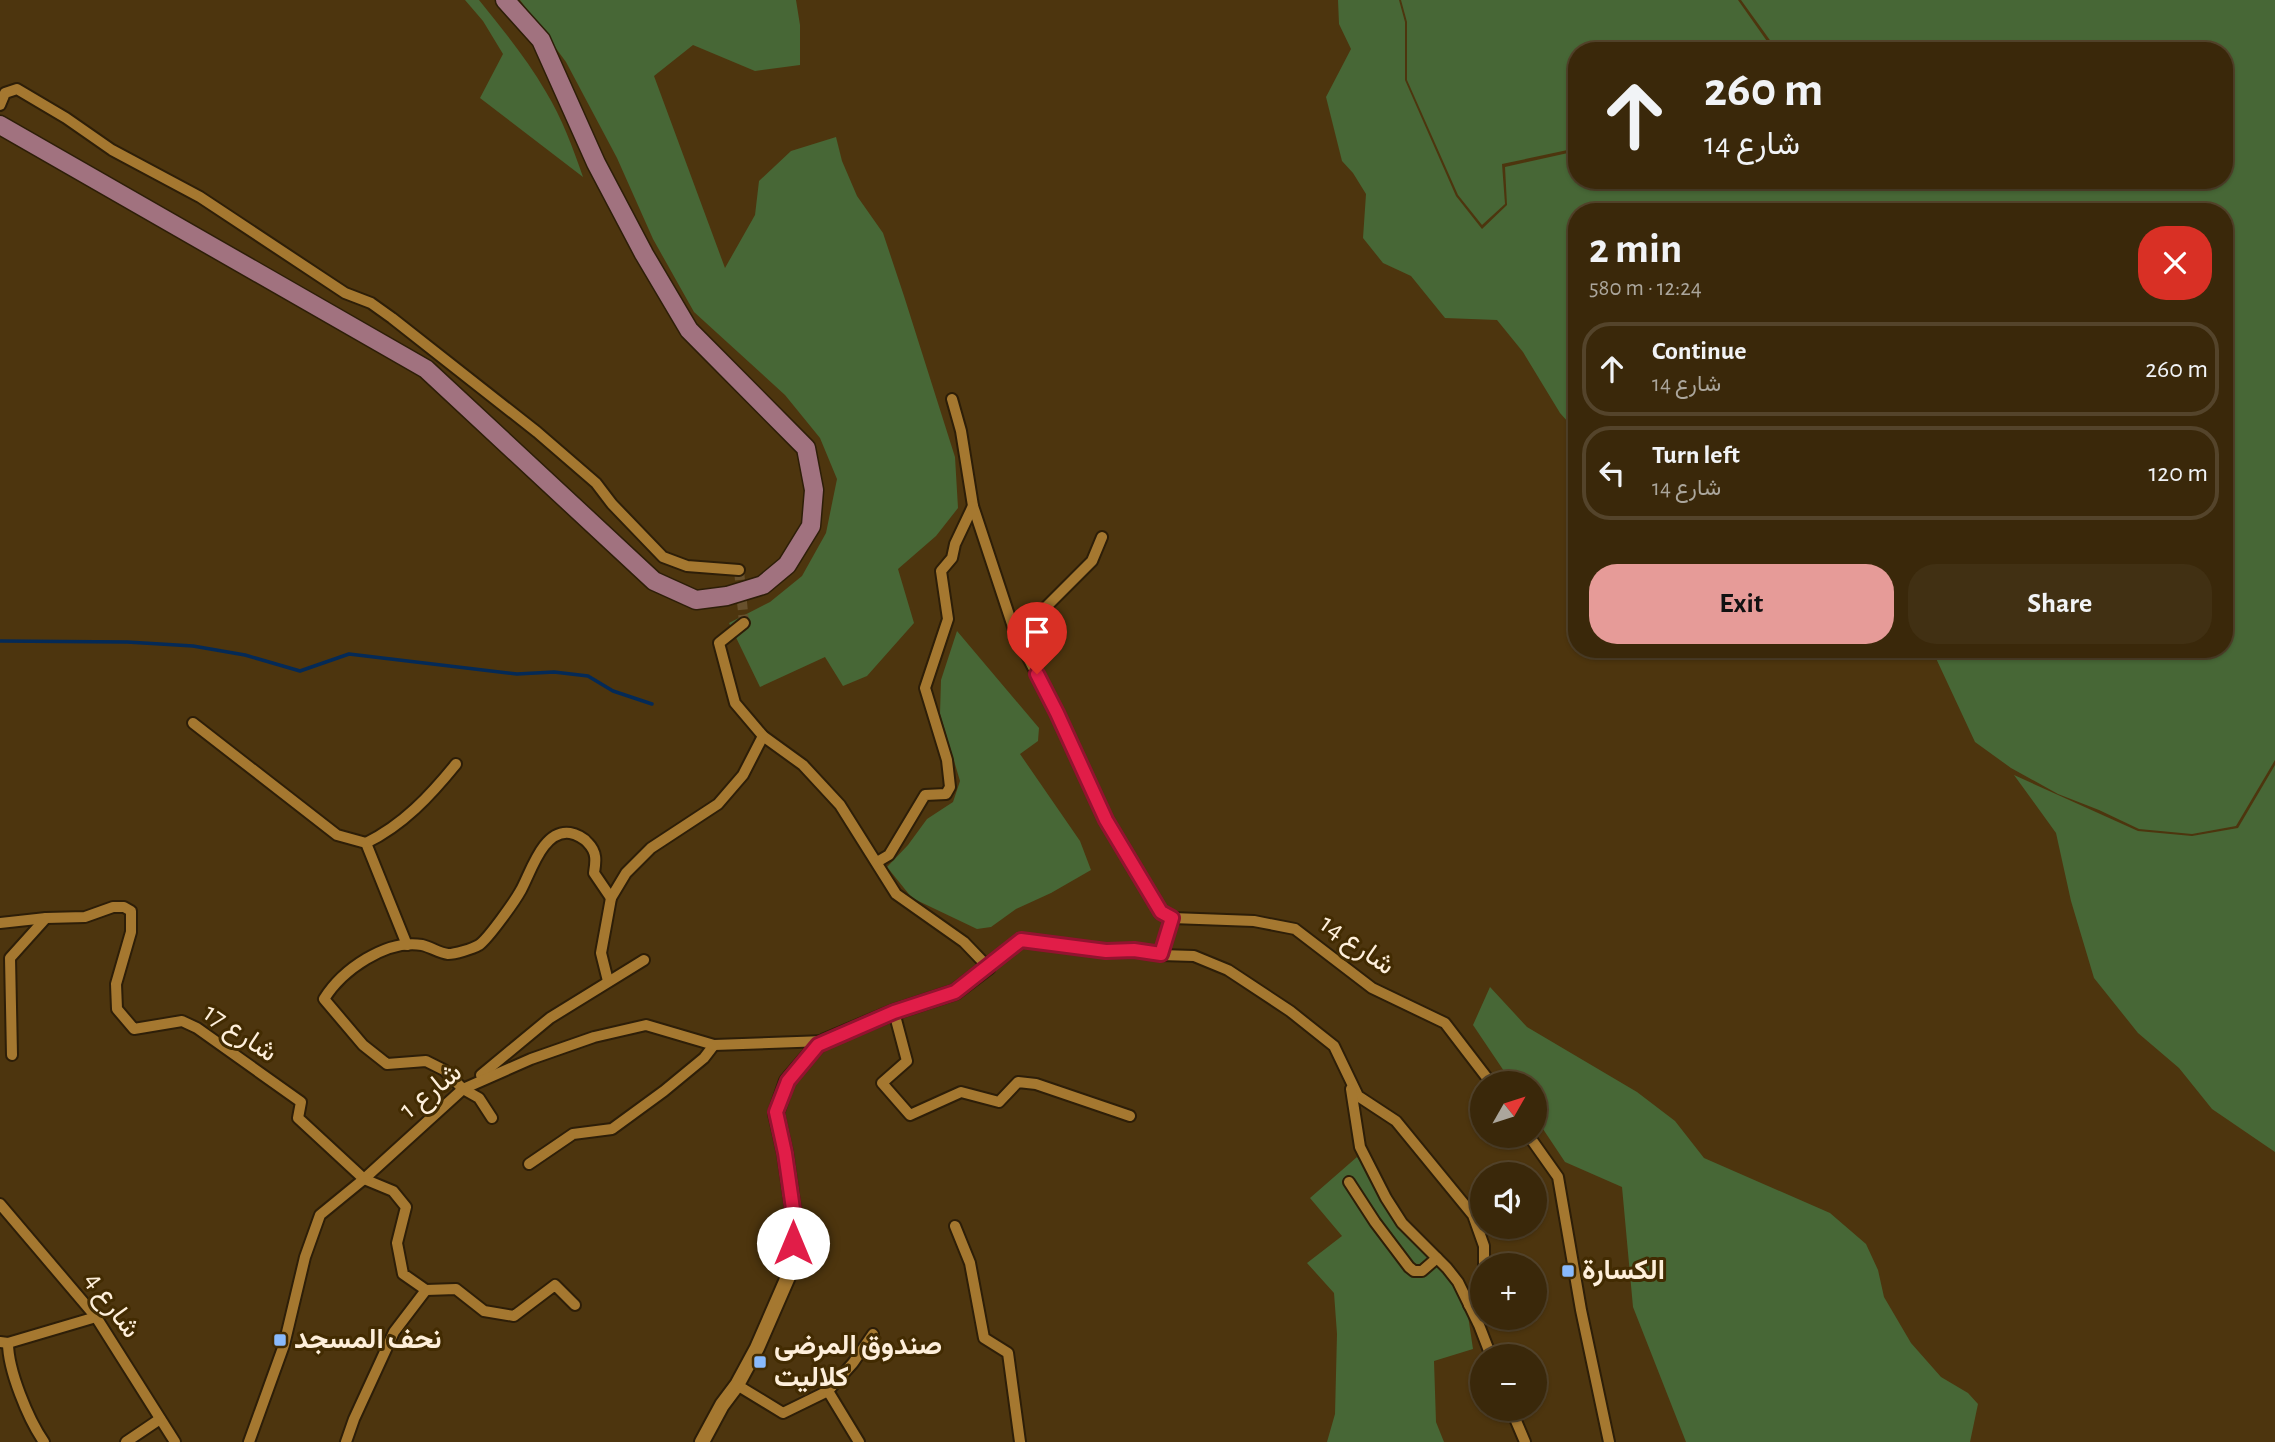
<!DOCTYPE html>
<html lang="en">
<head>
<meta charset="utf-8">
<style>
  :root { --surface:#3a280a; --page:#413013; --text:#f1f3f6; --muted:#aba69c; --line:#54442b; --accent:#e69b98 }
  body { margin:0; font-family:"Alegreya Sans",Vazirmatn,sans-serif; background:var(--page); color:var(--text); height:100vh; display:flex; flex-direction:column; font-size:26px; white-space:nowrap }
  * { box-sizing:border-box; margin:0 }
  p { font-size:23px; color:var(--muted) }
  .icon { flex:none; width:38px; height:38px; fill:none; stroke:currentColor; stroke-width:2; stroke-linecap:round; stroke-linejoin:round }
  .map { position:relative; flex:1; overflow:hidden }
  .side { position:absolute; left:1568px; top:203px; width:665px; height:455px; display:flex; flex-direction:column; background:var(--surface); border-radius:28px; box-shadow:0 2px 5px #0004,0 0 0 2px var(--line) }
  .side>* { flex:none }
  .guide { position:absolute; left:1568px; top:42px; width:665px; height:147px; border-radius:28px; box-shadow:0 2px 5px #0004,0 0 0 2px var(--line); background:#3a280a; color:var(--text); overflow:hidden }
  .needle { width:46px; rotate:51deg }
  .tools { position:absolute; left:1470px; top:1071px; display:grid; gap:14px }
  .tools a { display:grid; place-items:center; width:77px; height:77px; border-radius:50%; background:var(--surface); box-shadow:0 2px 5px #0004,0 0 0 2px var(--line); font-size:35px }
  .pin { position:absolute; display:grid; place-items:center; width:60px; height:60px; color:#fff; margin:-72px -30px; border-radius:50% 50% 50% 0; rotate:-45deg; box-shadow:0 0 7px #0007 }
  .pin .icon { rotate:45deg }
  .me { position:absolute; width:77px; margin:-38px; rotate:0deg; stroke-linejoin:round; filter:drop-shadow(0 0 5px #0008) }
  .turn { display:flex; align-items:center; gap:24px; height:147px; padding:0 21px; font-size:32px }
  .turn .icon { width:91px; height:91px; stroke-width:2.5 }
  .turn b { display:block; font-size:49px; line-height:60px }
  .round { display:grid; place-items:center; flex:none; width:74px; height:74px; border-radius:28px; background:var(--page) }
  .overview { display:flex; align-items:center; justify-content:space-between; height:119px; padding:0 21px }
  h1 { font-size:42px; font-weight:700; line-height:52px }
  .button { display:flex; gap:14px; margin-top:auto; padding:14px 21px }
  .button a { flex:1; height:80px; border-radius:28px; background:var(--accent); color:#111; font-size:28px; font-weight:700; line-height:80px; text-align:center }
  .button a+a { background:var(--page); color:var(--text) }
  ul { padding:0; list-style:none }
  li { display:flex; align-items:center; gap:21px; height:94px; margin:0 14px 10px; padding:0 7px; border:4px solid var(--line); border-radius:28px }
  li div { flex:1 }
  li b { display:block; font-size:26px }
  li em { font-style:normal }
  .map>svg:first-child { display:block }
</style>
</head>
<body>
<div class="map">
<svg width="2275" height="1442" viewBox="0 0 2275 1442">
  <rect width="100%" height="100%" fill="#4d350e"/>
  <!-- green -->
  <g fill="#476736">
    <path d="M 465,0 L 479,0 C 503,30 527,59 546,92 C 562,118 573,148 583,177 L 480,98 L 503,54 L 483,21 Z"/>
    <path d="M 520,0 L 796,0 L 800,25 L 800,65 L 755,71 L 693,45 L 654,76 L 725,268 L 755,215 L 759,181 L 791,151 L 836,137 L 842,161 L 857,196 L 883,233 L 904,296 L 955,457 L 958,508 L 936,536 L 898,569 L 914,623 L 867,676 L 843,686 L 825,657 L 760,687 L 729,623 L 770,602 L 802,576 L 826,533 L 837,479 L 820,438 L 785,395 L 694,312 L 653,239 L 617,158 L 566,62 Z"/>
    <path d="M 1338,0 L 1399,0 L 1405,22 L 1405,80 L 1456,196 L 1482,229 L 1507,205 L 1505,167 L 1577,151 L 1577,180 L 2224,180 L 2224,51 L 1768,51 L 1772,43 L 1741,0 L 2275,0 L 2275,760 L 2236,826 L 2192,834 L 2139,829 L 2099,810 L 2058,794 L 2011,768 L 1975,742 L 1934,654 L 1929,649 L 2224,649 L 2224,212 L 1577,212 L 1577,432 L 1560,413 L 1523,352 L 1497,320 L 1445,318 L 1411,276 L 1383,263 L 1363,238 L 1366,194 L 1353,173 L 1342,161 L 1326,97 L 1351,49 L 1339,24 Z"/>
    <path d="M 1401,0 L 1738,0 L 1769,44 L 1765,51 L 1577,51 L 1577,148 L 1502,164 L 1505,204 L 1482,225 L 1458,195 L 1407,80 L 1407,22 Z"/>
    <path d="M 957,631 L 1039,728 L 1038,741 L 1020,754 L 1080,841 L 1091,870 L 1051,893 L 1016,909 L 991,927 L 977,929 L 912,898 L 887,867 L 908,845 L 927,819 L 953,802 L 960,781 L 940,714 L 941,680 Z"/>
    <path d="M 2275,765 L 2275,1152 L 2212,1109 L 2179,1068 L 2138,1033 L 2094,978 L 2071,901 L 2056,833 L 2014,775 L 2138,831 L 2192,836 L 2238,828 Z"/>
    <path d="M 1490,987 L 1527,1027 L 1637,1092 L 1675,1121 L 1704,1158 L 1830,1213 L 1866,1244 L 1878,1270 L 1884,1297 L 1911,1343 L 1941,1377 L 1968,1393 L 1978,1404 L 1970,1442 L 1686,1442 L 1633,1307 L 1622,1187 L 1565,1162 L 1535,1117 L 1535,1083 L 1512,1083 L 1473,1025 Z"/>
    <path d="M 1357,1157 L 1407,1221 L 1463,1282 L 1473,1349 L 1434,1361 L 1436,1422 L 1444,1442 L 1327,1442 L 1335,1414 L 1337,1334 L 1334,1293 L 1307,1263 L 1342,1236 L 1310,1198 Z"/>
  </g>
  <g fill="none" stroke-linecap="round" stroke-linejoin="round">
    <!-- stream -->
    <path stroke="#042a57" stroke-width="3.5" d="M 0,641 L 127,642 L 193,646 L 245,655 L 300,671 L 349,654 L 517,674 L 554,672 L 588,676 L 613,691 L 652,704"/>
    <!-- minor-tunnel -->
    <path stroke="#68512d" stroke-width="10" stroke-dasharray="10 5" stroke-linecap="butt" d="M 739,570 L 744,623"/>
    <!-- minor casing -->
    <g stroke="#2d1e08" stroke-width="14">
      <g id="minor">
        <path d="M 0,105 L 5,93 L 17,89 L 66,118 L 112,150 L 200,197 L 345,293 L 371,303 L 392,318 L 537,432 L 596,483 L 612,504 L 663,557 L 687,566 L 739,570"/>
        <path d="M 952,399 L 961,431 L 973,506 L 1015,633 L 1057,713 L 1106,820 L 1161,912 L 1172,918"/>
        <path d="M 744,623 L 719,643 L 735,703 L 763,736 L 803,765 L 840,805 L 896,894 L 964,942 L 988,967 L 1021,941 L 1106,951 L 1134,950 L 1161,955 L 1172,918 L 1254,921 L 1295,929 L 1372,988 L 1445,1023 L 1491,1083"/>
        <path d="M 1017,636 L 1092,561 L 1102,537"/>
        <path d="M 193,723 L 337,835 L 366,843 L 407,945"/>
        <path d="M 366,843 C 403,825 430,796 456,764"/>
        <path d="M 877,862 L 889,855 L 925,795 L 946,794 L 950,787 L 947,760 L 925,688 L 948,619 L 941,571 L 952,558 L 955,544 L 973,506"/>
        <path d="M 0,923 L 46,918 L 85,917 L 113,907 L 124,907 L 131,911 L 131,932 L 116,984 L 117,1009 L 134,1029 L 182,1021 L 197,1028 L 301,1102 L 298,1118 L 364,1179 L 393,1191 L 406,1207 L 397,1243 L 403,1274 L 426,1290 L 456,1289 L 484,1311 L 514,1316 L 555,1285 L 575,1305"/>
        <path d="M 1161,955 L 1194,956 L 1228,970 L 1290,1011 L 1334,1046 L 1358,1096 L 1396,1121 L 1473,1215 L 1484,1246 L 1484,1265"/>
        <path d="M 608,981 L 601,953 L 611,898 L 626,873 L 651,848 L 718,804 L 743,775 L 763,736"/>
        <path d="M 894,1012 L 907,1061 L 882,1083 L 910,1115 L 961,1092 L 999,1102 L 1018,1082 L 1036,1084 L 1130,1116"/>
        <path d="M 12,1055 L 10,958 L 46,918"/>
        <path d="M 481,1075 L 550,1018 L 644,960"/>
        <path d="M 1351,1089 L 1360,1147 L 1386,1198 L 1402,1223 L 1447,1268 L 1458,1282 L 1479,1325 L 1491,1356"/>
        <path d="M 492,1118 L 479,1098 L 463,1089 L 444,1070 L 426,1061 L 387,1064 L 363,1045 L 324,999 C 342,970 386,939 422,945 C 431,947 439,953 448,954 C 455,954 472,949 479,945 C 488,939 515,901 521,890 C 531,872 543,829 570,833 C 576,834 584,838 588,843 C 597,852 596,861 594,873 L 611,898"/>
        <path d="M 1529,1136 L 1558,1177 L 1581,1310 L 1609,1442"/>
        <path d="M 529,1164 L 573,1134 L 612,1129 L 664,1091 L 704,1058 L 714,1045"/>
        <path d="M 1349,1182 L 1375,1222 L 1409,1267 L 1414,1271 L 1422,1271 L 1437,1258"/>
        <path d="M 0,1204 L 96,1317 L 175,1442"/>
        <path d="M 955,1226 L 970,1263 L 984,1338 L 1008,1353 L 1020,1442"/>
        <path d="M 1469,1305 L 1478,1291 L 1482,1278"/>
        <path d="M 0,1342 L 8,1343 L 96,1317"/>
        <path d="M 8,1343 C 8,1370 28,1419 44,1442"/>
        <path d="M 737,1385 L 783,1413 L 828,1391 L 853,1363 L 873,1334"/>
        <path d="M 828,1391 L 859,1442"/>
        <path d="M 1511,1409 L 1525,1442"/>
        <path d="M 126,1442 L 160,1419"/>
        <path d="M 249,1442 L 284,1345 L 305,1257 L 320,1215 L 364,1179 L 463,1089 L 531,1059 L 594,1037 L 646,1025 L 714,1045 L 825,1041"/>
        <path d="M 346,1442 L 354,1419 L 394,1332 L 426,1290"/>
      </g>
    </g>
    <!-- tertiary casing -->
    <g stroke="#2d1e08" stroke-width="18">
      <path id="tertiary" d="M 702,1442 L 722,1405 L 737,1385 L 757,1348 L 791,1270 L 794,1216 L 785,1153 L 776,1113 L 787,1081 L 818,1045 L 825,1041 L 894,1012 L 955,992 L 988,967"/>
    </g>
    <!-- primary casing -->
    <g stroke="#2d1e08" stroke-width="21">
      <path id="primary" d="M 0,125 L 426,369 L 654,581 L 696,600 L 727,596 L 763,585 L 787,565 L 811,526 L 814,490 L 806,448 L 689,330 L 644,254 L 596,163 L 541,40 L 505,0"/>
    </g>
    <!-- minor -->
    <use href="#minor" stroke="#a57830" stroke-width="10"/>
    <!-- tertiary -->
    <use href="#tertiary" stroke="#a57830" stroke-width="14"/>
    <!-- primary -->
    <use href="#primary" stroke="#a1727f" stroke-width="18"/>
  </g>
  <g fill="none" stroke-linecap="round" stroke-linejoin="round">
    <!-- route casing -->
    <g stroke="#92132f" stroke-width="18">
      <path id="route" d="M 793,1243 L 794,1216 L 785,1153 L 776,1112 L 788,1081 L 818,1045 L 894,1012 L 955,992 L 1021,940 L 1106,951 L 1134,950 L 1161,954 L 1172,918 L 1161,912 L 1106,820 L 1057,713 L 1037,674"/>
    </g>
    <!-- route -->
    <use href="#route" stroke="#e11d48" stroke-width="12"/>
  </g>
  <!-- markers -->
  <g fill="#89bafc" stroke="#422b02" stroke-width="2.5">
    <rect x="1561" y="1264" width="14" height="14" rx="3.5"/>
    <rect x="273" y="1333" width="14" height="14" rx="3.5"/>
    <rect x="753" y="1355" width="14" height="14" rx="3.5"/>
  </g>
  <g text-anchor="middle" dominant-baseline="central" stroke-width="6" stroke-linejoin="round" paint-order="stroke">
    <!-- street labels -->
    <g font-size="28" fill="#feefdb" stroke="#422b02">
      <text transform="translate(1357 945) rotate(35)">شارع 14</text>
      <text transform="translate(240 1033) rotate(34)">شارع 17</text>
      <text transform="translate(431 1091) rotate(-39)">شارع 1</text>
      <text transform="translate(112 1305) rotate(54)">شارع 4</text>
    </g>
    <!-- poi labels -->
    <g font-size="28" font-weight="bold" fill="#feefdb" stroke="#422b02" text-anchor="start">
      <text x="1582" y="1271">الكسارة</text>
      <text x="294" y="1340">نحف المسجد</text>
      <text x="774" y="1346">صندوق المرضى<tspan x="774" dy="32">كلاليت</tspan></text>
    </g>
  </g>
</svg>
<div class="tools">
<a><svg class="needle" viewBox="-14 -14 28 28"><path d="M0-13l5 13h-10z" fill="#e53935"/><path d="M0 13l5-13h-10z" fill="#aba69c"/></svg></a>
<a><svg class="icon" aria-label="sound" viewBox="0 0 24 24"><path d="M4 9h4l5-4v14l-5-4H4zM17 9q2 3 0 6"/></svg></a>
<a>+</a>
<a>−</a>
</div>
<div class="pin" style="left:1037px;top:674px;background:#d93025"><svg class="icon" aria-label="arrive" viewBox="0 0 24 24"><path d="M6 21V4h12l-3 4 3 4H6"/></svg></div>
<svg class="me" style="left:793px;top:1243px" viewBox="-20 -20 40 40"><circle r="19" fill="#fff"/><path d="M0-13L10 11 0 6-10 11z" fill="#e11d48"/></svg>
<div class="guide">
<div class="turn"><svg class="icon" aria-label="ahead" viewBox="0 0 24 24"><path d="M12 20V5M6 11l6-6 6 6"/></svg><div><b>260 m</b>شارع 14</div></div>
</div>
<section class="side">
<div class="overview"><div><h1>2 min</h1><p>580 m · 12:24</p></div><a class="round" style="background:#d93025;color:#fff"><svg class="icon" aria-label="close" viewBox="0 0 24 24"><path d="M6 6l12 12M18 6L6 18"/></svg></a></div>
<ul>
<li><svg class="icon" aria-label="ahead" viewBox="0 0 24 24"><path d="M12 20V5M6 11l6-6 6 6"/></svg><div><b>Continue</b><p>شارع 14</p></div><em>260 m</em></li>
<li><svg class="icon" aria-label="left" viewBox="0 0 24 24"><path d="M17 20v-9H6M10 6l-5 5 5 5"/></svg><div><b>Turn left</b><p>شارع 14</p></div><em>120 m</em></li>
</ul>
<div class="button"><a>Exit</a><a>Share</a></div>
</section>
</div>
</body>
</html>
